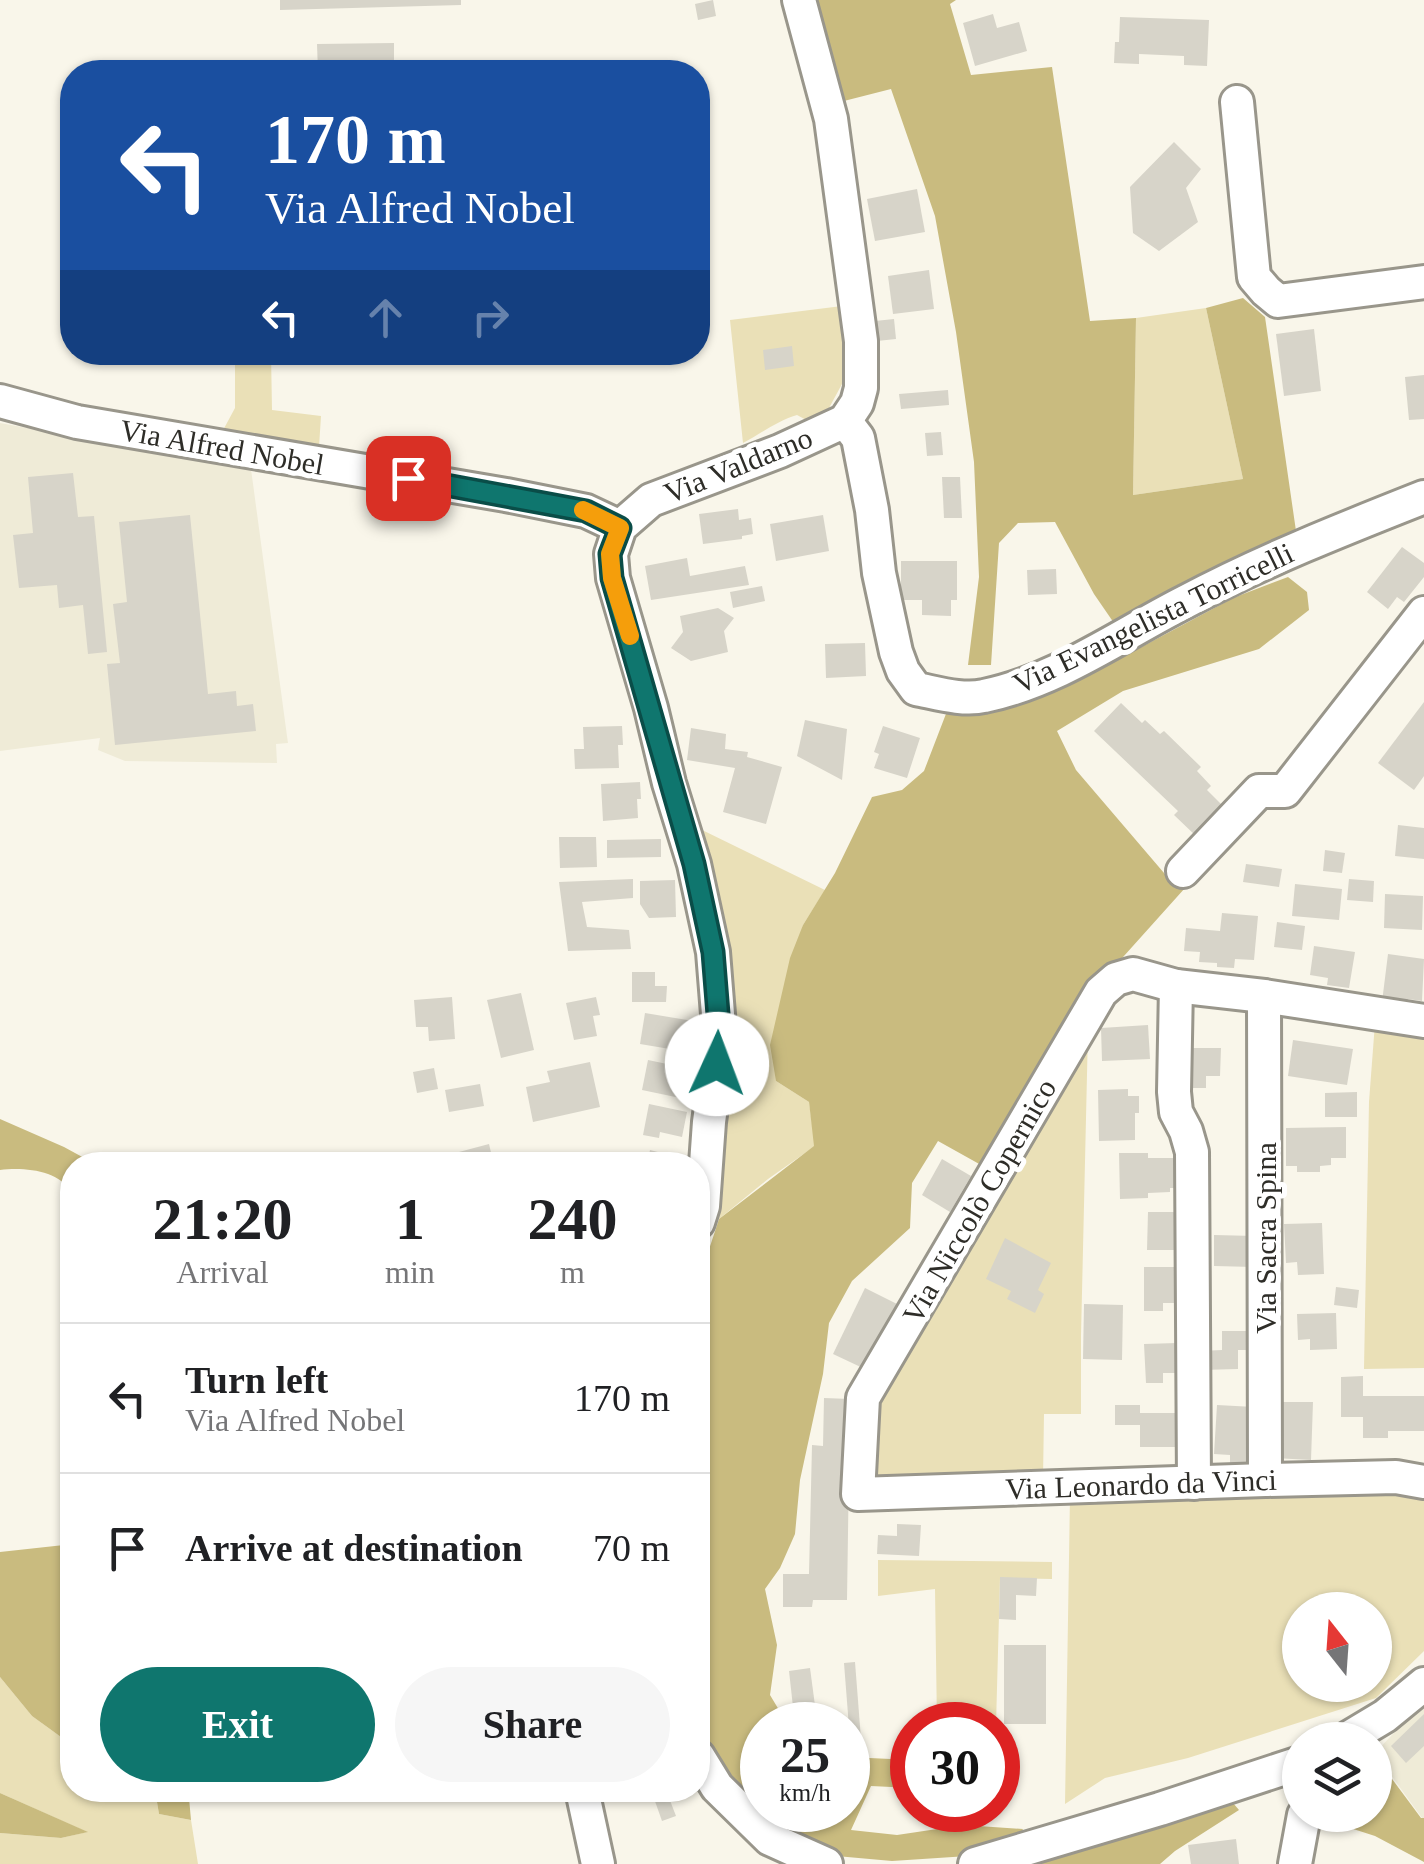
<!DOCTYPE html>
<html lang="en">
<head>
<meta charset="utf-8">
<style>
  :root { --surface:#fff; --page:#f6f6f6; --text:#202124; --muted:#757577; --line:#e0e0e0; --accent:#0f766e }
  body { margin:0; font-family:"Times New Roman",serif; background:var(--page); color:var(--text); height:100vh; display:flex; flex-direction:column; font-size:38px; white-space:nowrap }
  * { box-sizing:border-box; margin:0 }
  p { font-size:32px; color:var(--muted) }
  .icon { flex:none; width:55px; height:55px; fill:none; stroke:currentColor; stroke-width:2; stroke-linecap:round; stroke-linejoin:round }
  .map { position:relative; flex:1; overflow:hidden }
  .sheet { position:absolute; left:60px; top:1152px; width:650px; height:650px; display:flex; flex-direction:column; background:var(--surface); border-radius:40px; box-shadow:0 2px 8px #0004 }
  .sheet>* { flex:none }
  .hud { position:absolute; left:60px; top:60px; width:650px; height:305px; border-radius:40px; box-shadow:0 2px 8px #0004; background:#1a4fa0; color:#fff; overflow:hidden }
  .needle { width:65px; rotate:343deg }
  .tools { position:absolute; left:1282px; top:1592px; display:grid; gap:20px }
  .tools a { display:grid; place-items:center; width:110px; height:110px; border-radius:50%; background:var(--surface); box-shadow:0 2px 8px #0004; font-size:50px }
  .speed { position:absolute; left:740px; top:1702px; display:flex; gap:20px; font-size:50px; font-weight:700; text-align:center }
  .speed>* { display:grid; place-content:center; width:130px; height:130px; border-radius:50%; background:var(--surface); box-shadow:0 2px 8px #0004; line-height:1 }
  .speed small { font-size:25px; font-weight:400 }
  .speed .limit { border:15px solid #d22; background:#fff; color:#111 }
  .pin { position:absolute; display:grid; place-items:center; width:85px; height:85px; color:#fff; margin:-42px; border-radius:20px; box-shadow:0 5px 15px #0006 }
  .me { position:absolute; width:110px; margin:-55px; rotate:2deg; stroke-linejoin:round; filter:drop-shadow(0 0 8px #0008) }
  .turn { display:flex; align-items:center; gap:35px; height:210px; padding:0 40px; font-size:45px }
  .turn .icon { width:130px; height:130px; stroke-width:2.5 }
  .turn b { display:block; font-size:70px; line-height:85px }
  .lanes { display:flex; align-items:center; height:95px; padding:0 40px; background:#0003; justify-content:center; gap:50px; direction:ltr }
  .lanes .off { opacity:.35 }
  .eta { display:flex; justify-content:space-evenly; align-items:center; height:170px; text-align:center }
  .eta b { font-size:60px; font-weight:800; line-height:70px }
  .primary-button { display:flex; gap:20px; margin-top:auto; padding:20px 40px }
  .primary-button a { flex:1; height:115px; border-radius:60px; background:var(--accent); color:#fff; font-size:40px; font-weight:800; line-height:115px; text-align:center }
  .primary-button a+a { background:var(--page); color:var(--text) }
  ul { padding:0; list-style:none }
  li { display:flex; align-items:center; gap:30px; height:150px; padding:0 40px; border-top:2px solid var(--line) }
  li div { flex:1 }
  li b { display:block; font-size:38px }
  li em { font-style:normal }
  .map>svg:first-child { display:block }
</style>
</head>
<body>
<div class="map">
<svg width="1424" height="1864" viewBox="0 0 1424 1864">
  <rect width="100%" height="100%" fill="#f9f6ea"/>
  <!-- built -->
  <g fill="#efebd7">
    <path d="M 0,423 L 251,469 L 287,736 L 288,743 L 276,744 L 277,763 L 125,761 L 98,750 L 100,738 L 0,751 Z"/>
    <path d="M 1424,1701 L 1424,1818 L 1422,1818 L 1375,1753 Z"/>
  </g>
  <!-- green -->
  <g fill="#eae0b7" fill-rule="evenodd">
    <path d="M 842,306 L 842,384 L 829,408 L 810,422 L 797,415 C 777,421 762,433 743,443 L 730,320 Z"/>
    <path d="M 1206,308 L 1243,479 L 1133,495 L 1136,318 Z"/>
    <path d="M 235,353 L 271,353 L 272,410 L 321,416 L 319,447 L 221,434 L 235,408 Z"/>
    <path d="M 696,827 L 825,890 L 803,925 L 776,1081 L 809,1102 L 815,1146 L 768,1179 L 719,1219 L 725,1106 Z"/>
    <path d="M 1375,1023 L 1424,1031 L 1424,1368 L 1364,1369 L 1369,1102 Z"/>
    <path d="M 1088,1031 L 1081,1336 L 1081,1414 L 1044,1414 L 1043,1479 L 873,1483 L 871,1400 Z"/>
    <path d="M 1424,1493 L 1424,1651 L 1376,1698 L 1188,1758 L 1105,1778 L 1065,1804 L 1070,1496 ZM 1300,1610 L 1375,1610 L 1375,1685 L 1300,1685 Z"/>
    <path d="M 878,1560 L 1052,1562 L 1052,1579 L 1000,1578 L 996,1725 L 937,1725 L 935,1589 L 878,1596 Z"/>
    <path d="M 0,1677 L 32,1716 L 72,1745 L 72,1790 L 155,1790 L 159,1814 L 191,1820 L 198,1864 L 0,1864 L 0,1833 L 61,1838 L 87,1832 L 0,1793 Z"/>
  </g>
  <!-- forest -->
  <g fill="#c9bb7f">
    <path d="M 816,0 L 956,0 L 950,4 L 971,75 L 1052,67 L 1090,321 L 1136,318 L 1133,495 L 1243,479 L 1206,308 L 1243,298 L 1265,317 L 1296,531 L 1116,626 L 1094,594 L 1055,522 L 1018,523 L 999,543 L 991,665 L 968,665 L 979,577 L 974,462 L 956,332 L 935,216 L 891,89 L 840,102 Z"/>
    <path d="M 1288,577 L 1307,592 L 1309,610 L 1259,649 L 1123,691 L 1057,731 L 1076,770 L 1170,880 L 1185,888 L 1115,966 L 981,1165 L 938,1141 L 912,1183 L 910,1228 L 852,1281 L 829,1323 L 823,1374 L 800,1480 L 795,1534 L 780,1568 L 765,1589 L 777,1645 L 770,1695 L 788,1725 L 762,1725 L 762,1810 L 848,1810 L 848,1757 L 912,1760 L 912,1788 L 871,1786 L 851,1830 L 897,1835 L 964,1825 L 1023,1829 L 1014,1846 L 968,1856 L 892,1861 L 825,1855 L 779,1834 L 703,1748 L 698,1738 L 698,1283 L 719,1219 L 814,1146 L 809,1102 L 776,1081 L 770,1045 L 790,958 L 803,925 L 835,873 L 872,797 L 902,790 L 924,771 L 949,706 L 1020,703 L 1106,666 L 1233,598 Z"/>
    <path d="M 0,1119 L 64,1147 L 97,1165 L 72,1165 L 72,1193 C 59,1170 24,1167 0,1170 Z"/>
    <path d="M 64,1545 L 72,1595 L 72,1745 L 32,1716 L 0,1677 L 0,1552 Z"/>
    <path d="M 1375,1756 L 1421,1818 L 1424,1818 L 1424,1862 L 1375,1836 L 1316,1817 L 1316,1815 L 1375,1815 Z"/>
    <path d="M 155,1790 L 248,1790 L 189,1798 L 191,1820 L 159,1814 Z"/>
    <path d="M 0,1793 L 88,1832 L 61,1838 L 0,1833 Z"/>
    <path d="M 1227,1796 L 1239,1810 L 1175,1851 L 1160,1864 L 1032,1864 Z"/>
  </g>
  <!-- building -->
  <g fill="#d7d4c9">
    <path d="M 280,0 L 461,0 L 461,5 L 280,10 Z"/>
    <path d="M 713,0 L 716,16 L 698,20 L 695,4 Z"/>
    <path d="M 993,14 L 997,28 L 1019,22 L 1027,51 L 975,66 L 963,23 Z"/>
    <path d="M 1120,17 L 1209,20 L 1207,66 L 1184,65 L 1184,56 L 1139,54 L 1139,64 L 1114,63 L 1115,42 L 1119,42 Z"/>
    <path d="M 394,43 L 394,72 L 318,72 L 317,44 Z"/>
    <path d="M 1174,142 L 1201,169 L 1186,188 L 1198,222 L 1159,251 L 1133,233 L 1130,187 Z"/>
    <path d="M 917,189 L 925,232 L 875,241 L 867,199 Z"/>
    <path d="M 929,270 L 934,309 L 893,314 L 888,276 Z"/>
    <path d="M 894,319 L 896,339 L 877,341 L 875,321 Z"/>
    <path d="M 1314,329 L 1321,391 L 1284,396 L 1276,334 Z"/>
    <path d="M 792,346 L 794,366 L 765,370 L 763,350 Z"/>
    <path d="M 1424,375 L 1424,419 L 1409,420 L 1405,377 Z"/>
    <path d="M 948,390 L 949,405 L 901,409 L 899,394 Z"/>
    <path d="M 941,432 L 943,455 L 927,456 L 925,433 Z"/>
    <path d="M 73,473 L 78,517 L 94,516 L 107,652 L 88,654 L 83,605 L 59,608 L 57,585 L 19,588 L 13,535 L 33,533 L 28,477 Z"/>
    <path d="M 942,477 L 960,477 L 962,518 L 944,518 Z"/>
    <path d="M 738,509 L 739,520 L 751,518 L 753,534 L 742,536 L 742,539 L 703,544 L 699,514 Z"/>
    <path d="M 190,515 L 208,694 L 236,691 L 237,706 L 253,704 L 256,731 L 115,745 L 107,664 L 120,663 L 113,604 L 127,602 L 119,522 Z"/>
    <path d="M 823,515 L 829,551 L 776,561 L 770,524 Z"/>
    <path d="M 1402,547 L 1424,563 L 1424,577 L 1404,602 L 1397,597 L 1388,609 L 1367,592 Z"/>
    <path d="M 687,558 L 690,576 L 745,566 L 749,585 L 651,600 L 645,566 Z"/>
    <path d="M 901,561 L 957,561 L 957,600 L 951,600 L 951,616 L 922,615 L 922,600 L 901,600 Z"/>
    <path d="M 1056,569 L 1057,594 L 1028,595 L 1027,570 Z"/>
    <path d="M 762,586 L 765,601 L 733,608 L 730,592 Z"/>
    <path d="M 718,608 L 734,618 L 724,631 L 728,652 L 691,661 L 671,648 L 683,632 L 680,616 Z"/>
    <path d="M 865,643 L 866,676 L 826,678 L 825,644 Z"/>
    <path d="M 1424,702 L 1424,776 L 1414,790 L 1378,763 Z"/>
    <path d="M 1121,703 L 1142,723 L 1145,720 L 1160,734 L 1164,731 L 1201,767 L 1197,771 L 1211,786 L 1207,790 L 1224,807 L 1196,836 L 1174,815 L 1178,811 L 1094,731 Z"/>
    <path d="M 805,720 L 847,729 L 842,780 L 797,756 Z"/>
    <path d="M 622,726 L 623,745 L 618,745 L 619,768 L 575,769 L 574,749 L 584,749 L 583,727 Z"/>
    <path d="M 883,726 L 920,738 L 907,778 L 874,768 L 879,754 L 874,752 Z"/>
    <path d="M 691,728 L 726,734 L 725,749 L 748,752 L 747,757 L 782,767 L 766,824 L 723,812 L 735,768 L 687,760 Z"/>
    <path d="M 640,782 L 641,799 L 637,799 L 638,818 L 603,821 L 601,784 Z"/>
    <path d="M 1398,825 L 1424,828 L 1424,859 L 1395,856 Z"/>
    <path d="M 559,837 L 596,837 L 597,867 L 560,868 Z"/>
    <path d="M 661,839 L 661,857 L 607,858 L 607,840 Z"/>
    <path d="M 1325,850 L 1345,853 L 1342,873 L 1323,871 Z"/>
    <path d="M 1246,864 L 1282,869 L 1279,887 L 1243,882 Z"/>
    <path d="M 633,879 L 633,898 L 582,902 L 587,927 L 629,930 L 631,949 L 568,951 L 559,882 Z"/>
    <path d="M 1349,879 L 1374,881 L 1373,902 L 1347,900 Z"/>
    <path d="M 675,880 L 676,917 L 649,918 L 640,904 L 640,881 Z"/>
    <path d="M 1295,884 L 1342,889 L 1339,920 L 1292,916 Z"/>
    <path d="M 1385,894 L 1423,896 L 1422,930 L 1384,928 Z"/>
    <path d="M 1222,913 L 1258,916 L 1254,960 L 1235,959 L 1234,968 L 1217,967 L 1217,963 L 1199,962 L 1200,952 L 1184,951 L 1186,928 L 1220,931 Z"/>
    <path d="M 1277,922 L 1305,926 L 1302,950 L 1274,947 Z"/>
    <path d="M 1314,946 L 1355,952 L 1349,988 L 1327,985 L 1328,978 L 1310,975 Z"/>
    <path d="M 1388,954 L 1424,959 L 1422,1001 L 1408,999 L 1407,1005 L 1382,1002 Z"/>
    <path d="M 632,972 L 655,972 L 655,986 L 667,986 L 666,1002 L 632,1002 Z"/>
    <path d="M 521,993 L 534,1050 L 501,1058 L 487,1000 Z"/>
    <path d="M 452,997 L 455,1039 L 429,1041 L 428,1027 L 416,1027 L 414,1000 Z"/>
    <path d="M 596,997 L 600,1015 L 593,1016 L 597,1036 L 574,1040 L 566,1003 Z"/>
    <path d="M 645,1013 L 693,1021 L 688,1052 L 640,1044 Z"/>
    <path d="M 1148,1025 L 1150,1059 L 1102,1061 L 1101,1028 Z"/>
    <path d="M 1293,1040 L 1353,1049 L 1347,1085 L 1288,1076 Z"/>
    <path d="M 1187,1048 L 1221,1048 L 1220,1076 L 1206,1076 L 1206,1088 L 1187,1088 Z"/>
    <path d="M 648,1060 L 691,1069 L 685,1099 L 642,1090 Z"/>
    <path d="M 590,1062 L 600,1107 L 533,1122 L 526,1087 L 550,1082 L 547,1071 Z"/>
    <path d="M 434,1068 L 438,1089 L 417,1093 L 413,1072 Z"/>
    <path d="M 480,1084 L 484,1106 L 449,1112 L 445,1090 Z"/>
    <path d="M 1128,1089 L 1128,1096 L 1139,1096 L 1139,1113 L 1135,1113 L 1135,1140 L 1099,1141 L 1098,1090 Z"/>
    <path d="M 1357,1092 L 1357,1117 L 1325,1117 L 1325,1093 Z"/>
    <path d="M 649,1104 L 687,1112 L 682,1137 L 660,1132 L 659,1138 L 643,1135 Z"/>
    <path d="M 1346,1127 L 1346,1158 L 1331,1158 L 1331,1165 L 1320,1166 L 1320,1172 L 1297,1172 L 1297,1166 L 1286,1166 L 1286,1128 Z"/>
    <path d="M 489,1144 L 494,1165 L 462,1165 L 459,1152 Z"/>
    <path d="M 650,1150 L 685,1159 L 683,1165 L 629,1165 L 629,1155 L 648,1160 Z"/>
    <path d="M 1119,1153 L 1148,1153 L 1148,1158 L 1180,1158 L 1180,1188 L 1170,1188 L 1170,1192 L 1148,1193 L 1148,1198 L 1120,1199 Z"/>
    <path d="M 942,1159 L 971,1176 L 950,1212 L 922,1195 Z"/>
    <path d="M 1148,1212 L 1179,1212 L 1179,1250 L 1147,1250 Z"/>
    <path d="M 1322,1223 L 1324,1274 L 1298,1275 L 1297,1262 L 1286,1263 L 1284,1224 Z"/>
    <path d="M 1214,1235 L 1255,1236 L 1254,1267 L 1214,1266 Z"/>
    <path d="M 1005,1238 L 1051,1263 L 1038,1290 L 1044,1294 L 1035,1313 L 1007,1299 L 1011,1291 L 986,1279 Z"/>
    <path d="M 1144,1267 L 1181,1267 L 1181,1303 L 1163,1303 L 1163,1311 L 1144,1311 Z"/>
    <path d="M 1336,1287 L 1359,1290 L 1357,1308 L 1334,1305 Z"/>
    <path d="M 865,1288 L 899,1305 L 867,1370 L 833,1354 Z"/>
    <path d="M 1084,1304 L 1123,1305 L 1122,1360 L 1083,1359 Z"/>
    <path d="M 1336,1313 L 1337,1349 L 1310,1350 L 1310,1339 L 1298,1340 L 1297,1314 Z"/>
    <path d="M 1222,1331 L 1255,1331 L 1255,1350 L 1238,1350 L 1238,1369 L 1201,1370 L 1201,1351 L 1222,1350 Z"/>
    <path d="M 1177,1343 L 1178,1373 L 1163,1373 L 1163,1383 L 1146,1383 L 1144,1344 Z"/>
    <path d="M 1363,1376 L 1363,1396 L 1424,1396 L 1424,1431 L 1388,1431 L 1388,1438 L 1363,1438 L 1363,1417 L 1341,1417 L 1341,1377 Z"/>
    <path d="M 824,1398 L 850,1399 L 847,1600 L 813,1600 L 812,1607 L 783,1607 L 783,1574 L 809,1574 L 812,1445 L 823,1446 Z"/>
    <path d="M 1278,1402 L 1313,1402 L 1311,1460 L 1274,1458 Z"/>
    <path d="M 1115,1405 L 1140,1405 L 1140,1413 L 1183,1413 L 1183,1447 L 1140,1447 L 1140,1425 L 1115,1425 Z"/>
    <path d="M 1217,1405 L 1254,1407 L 1251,1466 L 1230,1465 L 1230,1455 L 1214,1454 Z"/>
    <path d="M 897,1524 L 921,1525 L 919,1556 L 877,1554 L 878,1535 L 897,1536 Z"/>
    <path d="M 1000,1577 L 1037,1578 L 1036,1596 L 1016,1595 L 1016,1620 L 999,1619 Z"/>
    <rect x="1004" y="1645" width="42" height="79"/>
    <path d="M 855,1662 L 862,1752 L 851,1753 L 844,1663 Z"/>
    <path d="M 810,1668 L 816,1713 L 794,1716 L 789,1671 Z"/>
    <path d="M 1424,1714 L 1424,1746 L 1406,1763 L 1391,1746 Z"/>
    <path d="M 651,1790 L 666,1790 L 676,1816 L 662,1821 Z"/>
    <path d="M 1236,1839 L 1239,1864 L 1191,1864 L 1188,1845 Z"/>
  </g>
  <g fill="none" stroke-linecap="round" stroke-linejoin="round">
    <!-- minor casing -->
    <g stroke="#99968b" stroke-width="38">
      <g id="minor">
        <path d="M 1237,102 L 1254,277 L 1266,291 L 1278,301 L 1424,282"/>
        <path d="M 0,401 L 77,422 L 506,495 L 586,511 L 620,527"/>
        <path d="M 845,421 L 858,438 L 872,510 L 879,573 L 896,652 L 903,671 L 916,689 C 937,693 963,701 984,696 C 1057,681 1120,635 1185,602 C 1262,561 1343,529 1424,497"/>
        <path d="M 1183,871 L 1259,791 L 1285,791 L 1424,613"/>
        <path d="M 1176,986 L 1174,1092 L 1176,1112 L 1186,1131 L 1192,1152 L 1194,1483"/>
        <path d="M 1264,996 L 1265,1480"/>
        <path d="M 1424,1021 L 1264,996 L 1176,986 L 1133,974 L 1116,979 L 1101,992 L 863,1398 L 858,1494 L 1265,1480 L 1396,1477 L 1424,1482"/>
        <path d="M 698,1222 L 703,1206 L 709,1122 L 720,1039 L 713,952 L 694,864 L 669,783 L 651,708 L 613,578 L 611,554 L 620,527 L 651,500 L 780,451 L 845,421 L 857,403 L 861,388 L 861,341 L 831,119 L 799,0"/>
        <path d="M 1345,1740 L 1385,1716 L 1424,1684"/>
        <path d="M 698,1756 L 717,1787 L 770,1839 L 826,1864"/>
        <path d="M 582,1790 L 598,1864"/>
        <path d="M 975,1864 L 1160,1809 L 1300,1763"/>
        <path d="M 1295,1864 L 1304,1815"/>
      </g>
    </g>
    <!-- minor -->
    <use href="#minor" stroke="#fff" stroke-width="32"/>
  </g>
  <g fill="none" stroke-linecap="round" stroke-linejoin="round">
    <!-- route casing -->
    <g stroke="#0a4d48" stroke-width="25">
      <path id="route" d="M 408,478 L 586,511 L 620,528 L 610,554 L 612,578 L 694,864 L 713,952 L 720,1039 L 717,1064"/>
    </g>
    <!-- route -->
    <use href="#route" stroke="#0f766e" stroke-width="18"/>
    <!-- slow -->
    <path stroke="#f59e0b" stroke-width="18" d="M 583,510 L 620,528 L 610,554 L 612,578 L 630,636"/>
  </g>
  <g text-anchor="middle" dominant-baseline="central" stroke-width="10" stroke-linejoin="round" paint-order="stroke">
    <!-- street labels -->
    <g font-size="30" fill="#2e2d28" stroke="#fff">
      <text transform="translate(222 447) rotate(10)">Via Alfred Nobel</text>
      <text transform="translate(738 465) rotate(-22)">Via Valdarno</text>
      <text transform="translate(1153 618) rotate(-26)">Via Evangelista Torricelli</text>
      <text transform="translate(979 1201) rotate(-60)">Via Niccolò Copernico</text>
      <text transform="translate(1265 1238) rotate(-90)">Via Sacra Spina</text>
      <text transform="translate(1141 1484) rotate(-2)">Via Leonardo da Vinci</text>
    </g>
  </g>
</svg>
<div class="tools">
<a><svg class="needle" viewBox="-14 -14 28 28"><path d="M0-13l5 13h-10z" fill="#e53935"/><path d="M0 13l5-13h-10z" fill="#757577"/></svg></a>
<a><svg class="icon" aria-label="layers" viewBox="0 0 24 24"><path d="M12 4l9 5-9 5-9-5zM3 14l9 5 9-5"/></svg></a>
</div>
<div class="speed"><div>25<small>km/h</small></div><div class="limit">30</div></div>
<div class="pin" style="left:408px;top:478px;background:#d93025"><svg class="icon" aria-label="arrive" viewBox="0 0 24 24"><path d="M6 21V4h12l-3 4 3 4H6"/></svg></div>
<svg class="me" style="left:717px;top:1064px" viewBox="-20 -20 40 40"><circle r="19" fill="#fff"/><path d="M0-13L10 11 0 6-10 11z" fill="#0f766e"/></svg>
<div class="hud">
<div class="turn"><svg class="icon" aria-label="left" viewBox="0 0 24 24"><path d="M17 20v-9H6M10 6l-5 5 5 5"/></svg><div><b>170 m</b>Via Alfred Nobel</div></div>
<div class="lanes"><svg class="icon" aria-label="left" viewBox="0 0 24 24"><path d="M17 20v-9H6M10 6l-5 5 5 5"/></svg><svg class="icon off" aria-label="ahead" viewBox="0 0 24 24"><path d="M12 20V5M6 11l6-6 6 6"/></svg><svg class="icon off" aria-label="right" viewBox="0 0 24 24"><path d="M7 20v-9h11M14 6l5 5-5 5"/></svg></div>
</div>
<section class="sheet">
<div class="eta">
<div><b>21:20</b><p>Arrival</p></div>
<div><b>1</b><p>min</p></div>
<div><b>240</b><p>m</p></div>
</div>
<ul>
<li><svg class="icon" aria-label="left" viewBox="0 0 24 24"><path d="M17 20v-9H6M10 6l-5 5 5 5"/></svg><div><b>Turn left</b><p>Via Alfred Nobel</p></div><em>170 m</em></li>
<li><svg class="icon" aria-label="arrive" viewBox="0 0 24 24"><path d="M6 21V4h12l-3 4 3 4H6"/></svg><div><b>Arrive at destination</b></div><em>70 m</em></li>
</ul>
<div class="primary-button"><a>Exit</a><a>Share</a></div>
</section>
</div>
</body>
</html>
